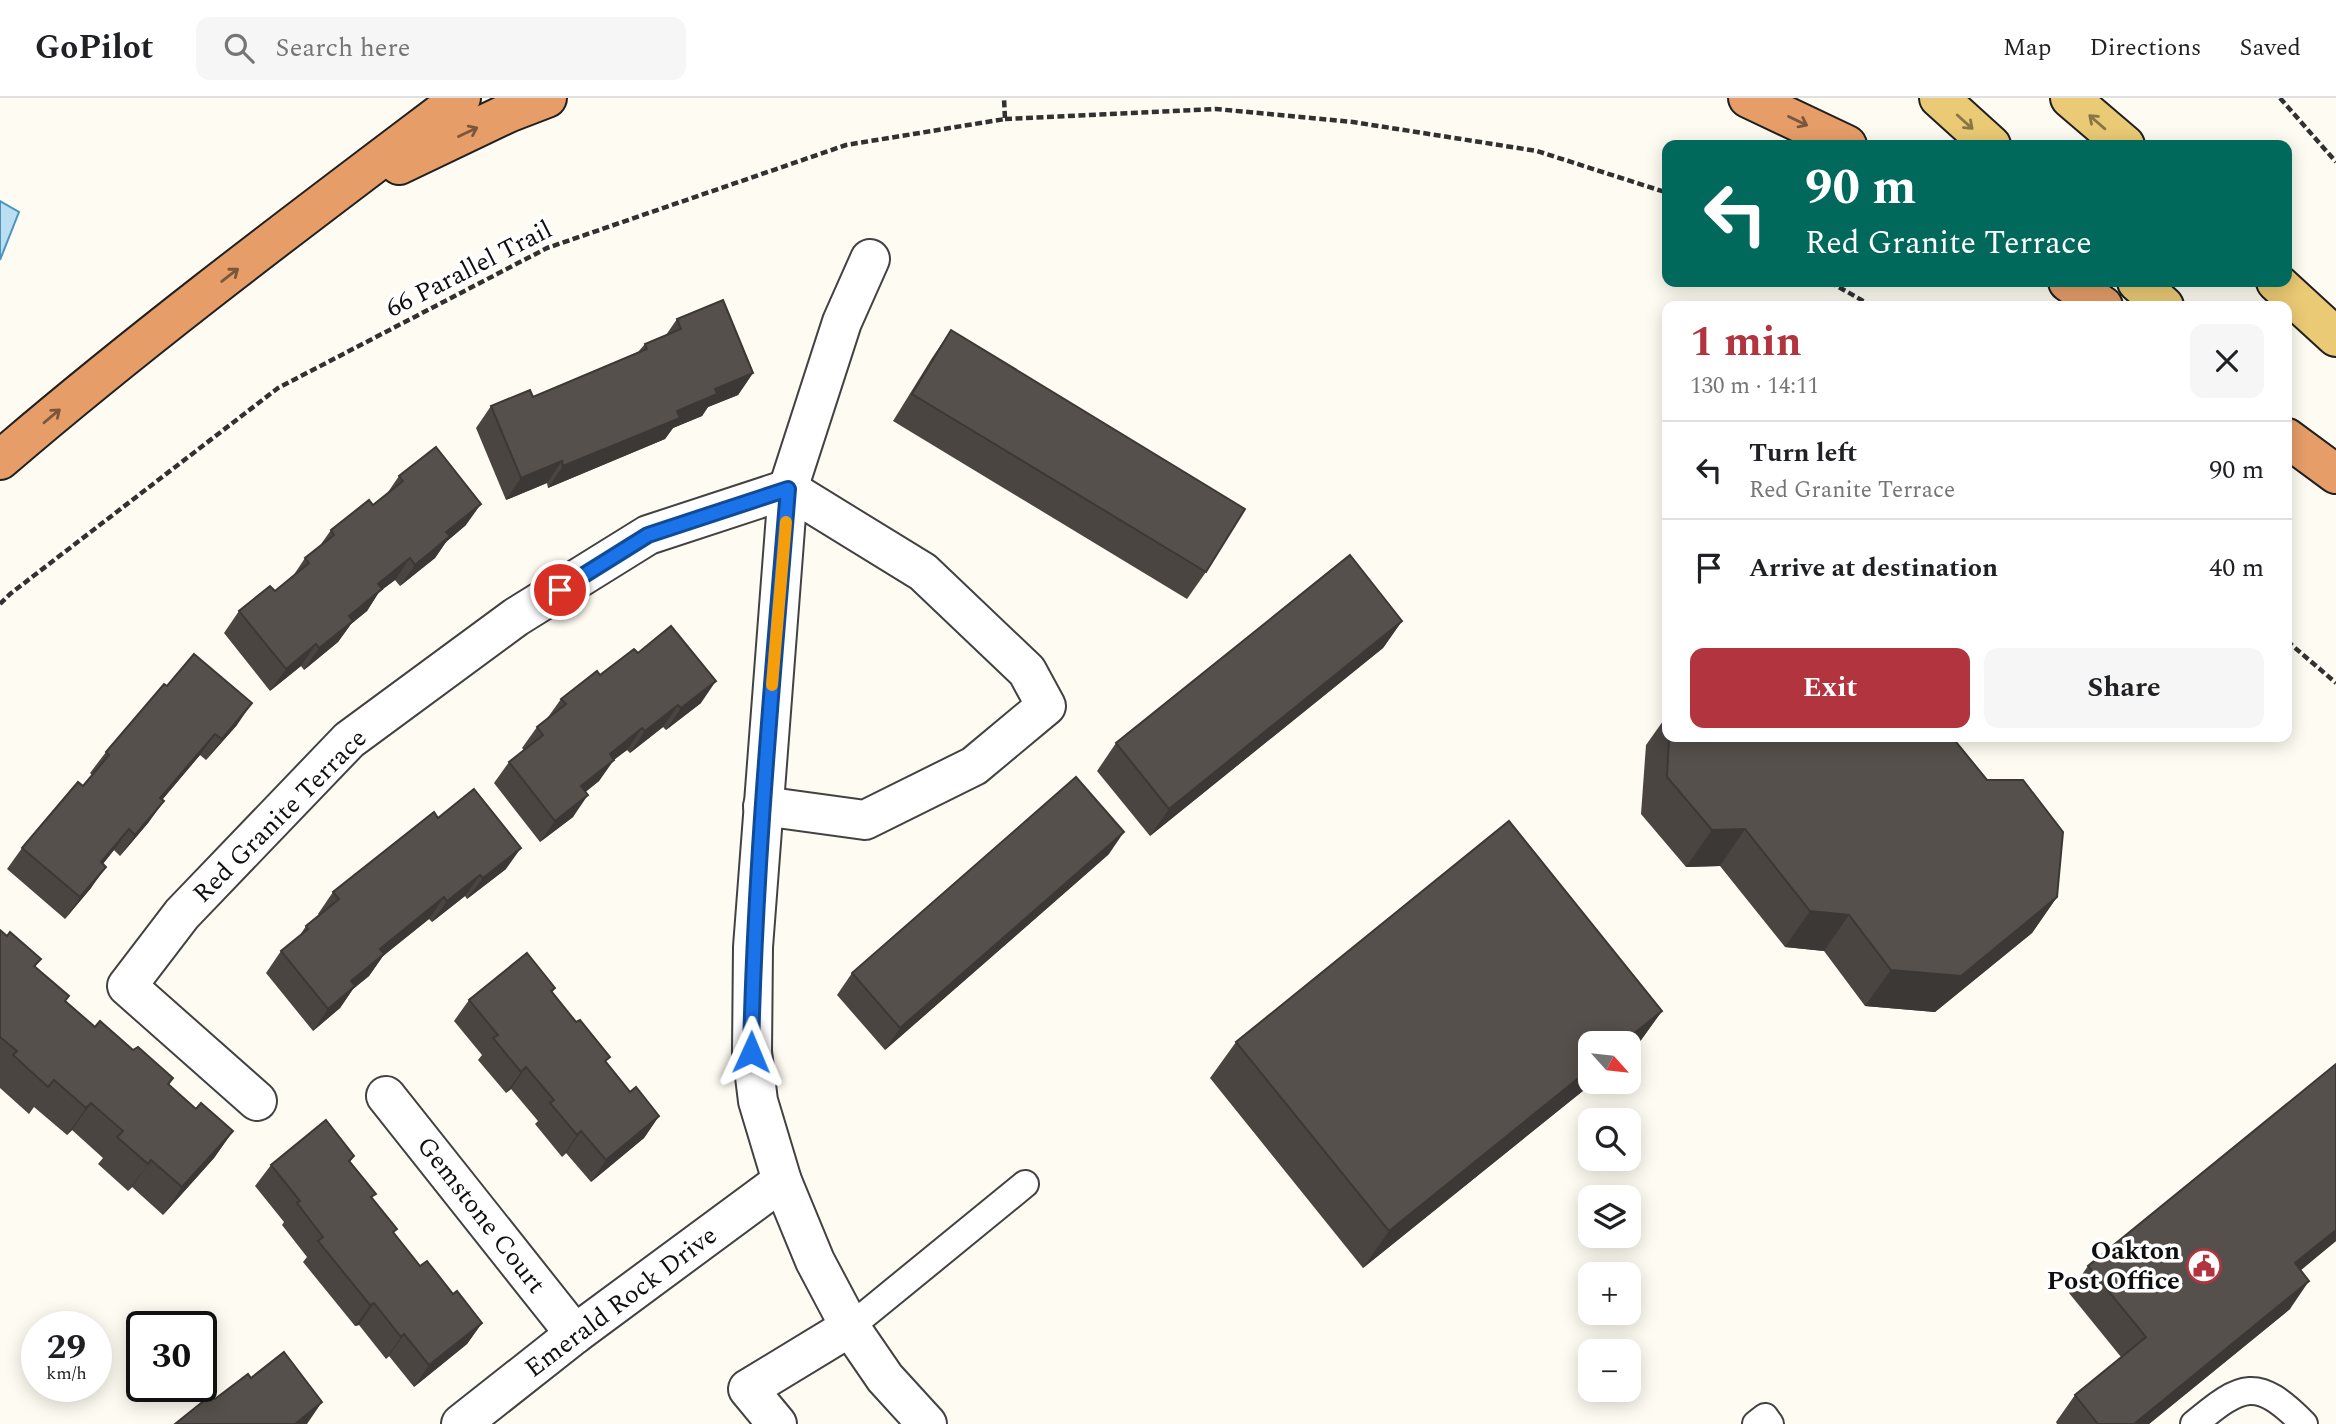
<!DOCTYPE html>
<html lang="en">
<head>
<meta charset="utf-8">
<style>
  :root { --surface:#fff; --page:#f6f6f6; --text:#202124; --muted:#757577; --line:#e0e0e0; --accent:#b1343f }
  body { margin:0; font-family:Spectral,serif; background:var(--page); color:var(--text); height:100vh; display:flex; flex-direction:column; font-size:26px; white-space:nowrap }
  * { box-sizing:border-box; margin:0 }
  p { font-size:23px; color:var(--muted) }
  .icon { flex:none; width:38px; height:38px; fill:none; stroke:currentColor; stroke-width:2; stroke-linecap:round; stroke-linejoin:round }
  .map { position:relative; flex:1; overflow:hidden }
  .panel { position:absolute; left:1662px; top:203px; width:630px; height:441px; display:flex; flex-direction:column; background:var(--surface); border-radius:14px; box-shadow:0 4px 18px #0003 }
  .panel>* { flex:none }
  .banner { position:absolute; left:1662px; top:42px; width:630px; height:147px; border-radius:14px; box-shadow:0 4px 18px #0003; background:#00695c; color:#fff; overflow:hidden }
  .needle { width:46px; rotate:117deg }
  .tools { position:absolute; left:1578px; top:933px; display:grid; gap:14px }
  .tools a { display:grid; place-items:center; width:63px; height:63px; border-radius:14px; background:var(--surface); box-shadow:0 4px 18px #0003; font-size:35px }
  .speed { position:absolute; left:21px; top:1213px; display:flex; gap:14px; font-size:35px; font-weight:700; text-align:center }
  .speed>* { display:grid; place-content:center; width:91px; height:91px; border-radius:50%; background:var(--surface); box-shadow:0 4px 18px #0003; line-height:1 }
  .speed small { font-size:18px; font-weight:400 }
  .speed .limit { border:4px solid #111; border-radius:10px; background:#fff; color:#111 }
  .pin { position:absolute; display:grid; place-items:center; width:60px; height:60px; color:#fff; margin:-30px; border:4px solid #fff; border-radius:50%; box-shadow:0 2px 7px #0007 }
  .me { position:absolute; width:77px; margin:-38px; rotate:1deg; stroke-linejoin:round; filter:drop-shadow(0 0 5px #0008) }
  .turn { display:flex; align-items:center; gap:24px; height:147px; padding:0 28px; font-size:32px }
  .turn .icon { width:91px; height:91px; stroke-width:2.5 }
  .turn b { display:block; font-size:49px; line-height:60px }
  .round { display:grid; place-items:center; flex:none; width:74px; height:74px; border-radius:14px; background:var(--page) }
  .summary { display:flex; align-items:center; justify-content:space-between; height:119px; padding:0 28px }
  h1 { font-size:42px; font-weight:700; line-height:52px; color:var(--accent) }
  .cta { display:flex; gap:14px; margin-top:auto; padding:14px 28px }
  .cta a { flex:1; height:80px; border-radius:14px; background:var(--accent); color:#fff; font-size:28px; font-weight:700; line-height:80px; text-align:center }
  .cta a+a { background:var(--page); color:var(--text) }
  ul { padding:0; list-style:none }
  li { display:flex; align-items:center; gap:21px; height:98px; padding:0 28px; border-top:2px solid var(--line) }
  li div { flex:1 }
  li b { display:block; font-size:26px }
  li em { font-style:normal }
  header { display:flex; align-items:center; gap:42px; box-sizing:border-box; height:98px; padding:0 35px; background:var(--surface); border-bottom:2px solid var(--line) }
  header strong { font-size:33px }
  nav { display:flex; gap:38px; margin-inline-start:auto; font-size:24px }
  .search { width:490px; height:63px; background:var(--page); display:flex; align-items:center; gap:18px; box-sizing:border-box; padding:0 24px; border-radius:14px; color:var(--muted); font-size:26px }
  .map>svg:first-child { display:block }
</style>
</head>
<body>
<header>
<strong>GoPilot</strong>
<div class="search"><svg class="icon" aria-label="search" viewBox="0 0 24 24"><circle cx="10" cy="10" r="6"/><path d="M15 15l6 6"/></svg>Search here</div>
<nav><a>Map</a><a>Directions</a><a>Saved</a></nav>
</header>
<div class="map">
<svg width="2336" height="1326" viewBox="0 0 2336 1326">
  <rect width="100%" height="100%" fill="#fefbf2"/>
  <!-- water -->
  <path fill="#bbdef0" stroke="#4995c0" stroke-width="2" d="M 0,103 L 19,114 L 0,162 Z"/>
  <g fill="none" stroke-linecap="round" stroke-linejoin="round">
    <!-- service casing -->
    <g stroke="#424242" stroke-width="30">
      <g id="service">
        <path d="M 850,1229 L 1025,1086"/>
        <path d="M 1756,1326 L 1765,1319 L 1770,1326"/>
        <path d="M 2194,1326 C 2242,1286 2257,1278 2304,1326"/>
      </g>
    </g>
    <!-- minor casing -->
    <g stroke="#424242" stroke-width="42">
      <g id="minor">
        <path d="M 870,161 L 842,224 L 788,391 L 753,849 L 752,954 L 758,1003 L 782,1083 L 815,1163 L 850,1229 L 885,1280 L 927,1326"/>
        <path d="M 386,998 L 575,1236"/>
        <path d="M 257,1003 L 127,888 L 182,816 L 349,642 L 516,519 L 648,437 L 788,391 L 923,474 L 1027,573 L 1046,608 L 974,668 L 865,722 L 763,708"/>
        <path d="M 461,1326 L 575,1236 L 782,1083"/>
        <path d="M 777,1326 L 748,1291 L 850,1229"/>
      </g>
    </g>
    <!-- primary casing -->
    <g stroke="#202020" stroke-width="42">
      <g id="primary">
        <path d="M 1939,0 L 1991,47"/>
        <path d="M 2070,0 L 2125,47"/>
        <path d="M 2137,184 L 2164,208"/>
        <path d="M 2276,184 L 2336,239"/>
      </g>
    </g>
    <!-- motorway casing -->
    <g stroke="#202020" stroke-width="42">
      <g id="motorway">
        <path d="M 1748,0 L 1847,47"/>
        <path d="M 399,67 L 508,15 L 547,0"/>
        <path d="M 2068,184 L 2103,208"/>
        <path d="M 2287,340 L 2336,376"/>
        <path d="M 0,362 C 148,235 305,118 461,0"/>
      </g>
    </g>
    <!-- path -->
    <g stroke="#313131" stroke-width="4.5" stroke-dasharray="7 3.5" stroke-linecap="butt">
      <path d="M 2280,0 L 2336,64"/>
      <path d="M 1005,21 L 1216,11 L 1353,24 L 1537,53 L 1668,95"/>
      <path d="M 1830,184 L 1872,208"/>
      <path d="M 0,506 L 10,496 L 278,290 L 547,150 L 846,47 L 1005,21 L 1004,0"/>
      <path d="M 2287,543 L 2336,585"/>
      <path d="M 2177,640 L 2178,639"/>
    </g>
    <!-- service -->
    <use href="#service" stroke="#fff" stroke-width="26"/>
    <!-- minor -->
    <use href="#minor" stroke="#fff" stroke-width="38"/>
    <!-- primary -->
    <use href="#primary" stroke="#ebca75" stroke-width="38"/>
    <!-- motorway -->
    <use href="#motorway" stroke="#e69d68" stroke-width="38"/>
  </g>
  <!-- wall -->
  <g fill="#4a4541">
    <path d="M 677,221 L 753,275 L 738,297 L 708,309 L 702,318 L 673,330 L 665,341 L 548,390 L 547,385 L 506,402 L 476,330 L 491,308 L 533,299 L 638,254 L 645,246 L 666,237 Z"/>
    <path d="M 951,232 L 1206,474 L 1187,501 L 893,323 L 932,260 Z"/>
    <path d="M 399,378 L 466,427 L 446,444 L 435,460 L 400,488 L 395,482 L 379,494 L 367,513 L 351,526 L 338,544 L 304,572 L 301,568 L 270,593 L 224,535 L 239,513 L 275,493 L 293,478 L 305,460 L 319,449 L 331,432 L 373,407 L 386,397 Z"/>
    <path d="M 1402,523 L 1383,550 L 1150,738 L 1097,673 L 1116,645 Z"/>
    <path d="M 638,555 L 701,605 L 666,632 L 663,629 L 630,655 L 627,652 L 613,662 L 599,683 L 585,694 L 573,719 L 540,744 L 494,685 L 509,664 L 524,652 L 522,650 L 537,629 L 546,622 L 561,601 Z"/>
    <path d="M 1668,616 L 1668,639 L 1952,639 L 2057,799 L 2032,835 L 1935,914 L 1865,908 L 1824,853 L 1785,849 L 1720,768 L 1686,769 L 1641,716 L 1646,647 Z"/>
    <path d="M 237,627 L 206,662 L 200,657 L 162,702 L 164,703 L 148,725 L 120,758 L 114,752 L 103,766 L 91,790 L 65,821 L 7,771 L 22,750 L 83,688 L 92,677 L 90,675 L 106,654 Z"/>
    <path d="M 438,720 L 506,771 L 467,801 L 465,798 L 432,824 L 429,821 L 383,858 L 369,878 L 353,891 L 340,910 L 313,933 L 266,875 L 281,853 L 298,840 L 306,828 L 319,817 L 318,816 L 333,794 Z"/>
    <path d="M 1109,756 L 885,952 L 837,897 L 852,875 Z"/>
    <path d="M 0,832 L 7,838 L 41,861 L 35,869 L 66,903 L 95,929 L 133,952 L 173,980 L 169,987 L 196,1011 L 233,1033 L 214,1060 L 163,1117 L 132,1089 L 128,1093 L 98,1066 L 103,1060 L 72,1032 L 67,1037 L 34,1009 L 29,1016 L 0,990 Z"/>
    <path d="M 555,890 L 552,895 L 606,964 L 630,994 L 659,1018 L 644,1040 L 591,1084 L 566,1055 L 562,1059 L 535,1026 L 538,1023 L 511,991 L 506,995 L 478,962 L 482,957 L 454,923 L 469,902 Z"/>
    <path d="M 1662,913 L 1636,949 L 1591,984 L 1594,984 L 1363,1170 L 1210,980 L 1236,944 Z"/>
    <path d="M 2336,966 L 2336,1143 L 2300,1172 L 2290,1211 L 2149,1326 L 2057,1326 L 2056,1324 L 2075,1297 L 2121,1259 L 2069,1195 L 2088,1168 Z"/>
    <path d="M 354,1058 L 350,1064 L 394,1135 L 420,1168 L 453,1196 L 482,1225 L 467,1246 L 414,1289 L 389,1258 L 386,1261 L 359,1227 L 355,1228 L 303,1164 L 307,1159 L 282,1127 L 284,1124 L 255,1088 L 271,1067 Z"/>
  </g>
  <!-- shaded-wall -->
  <g fill="#3c3835">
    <path d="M 753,275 L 738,297 L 708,309 L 702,318 L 673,330 L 665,341 L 548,390 L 563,368 L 677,313 L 715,291 Z"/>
    <path d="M 562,363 L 547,385 L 506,402 L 521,380 Z"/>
    <path d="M 481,406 L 466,427 L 446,444 L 435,460 L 400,488 L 415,467 L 446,434 Z"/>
    <path d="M 410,460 L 395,482 L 379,494 L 367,513 L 351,526 L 338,544 L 304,572 L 319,550 L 378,486 Z"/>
    <path d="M 1402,523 L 1383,550 L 1150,738 L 1169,711 Z"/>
    <path d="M 316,546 L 301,568 L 270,593 L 286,571 Z"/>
    <path d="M 716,583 L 701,605 L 666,632 L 681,610 Z"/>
    <path d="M 252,605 L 237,627 L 206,662 L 222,641 Z"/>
    <path d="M 678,607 L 663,629 L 630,655 L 645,633 Z"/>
    <path d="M 642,630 L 627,652 L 614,662 L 599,683 L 566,710 L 581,688 L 610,656 Z"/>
    <path d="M 215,636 L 200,657 L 145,722 L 160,700 Z"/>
    <path d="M 588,697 L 573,719 L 540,744 L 555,723 Z"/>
    <path d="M 164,703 L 148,725 L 120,758 L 135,737 Z"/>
    <path d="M 129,731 L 114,752 L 86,786 L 101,764 Z"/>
    <path d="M 1745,731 L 1720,768 L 1686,769 L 1712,732 Z"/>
    <path d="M 1124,734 L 1109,756 L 885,952 L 900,930 Z"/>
    <path d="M 521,750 L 506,771 L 467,801 L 483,780 Z"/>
    <path d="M 106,769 L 91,790 L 65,821 L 80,799 Z"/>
    <path d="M 480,777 L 465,798 L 432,824 L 447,803 Z"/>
    <path d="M 444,799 L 429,821 L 383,858 L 369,878 L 353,891 L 340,910 L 313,933 L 328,911 L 380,851 Z"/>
    <path d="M 2057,799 L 2032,835 L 1935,914 L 1865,908 L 1891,872 Z"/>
    <path d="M 1810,813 L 1849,817 L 1824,853 L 1785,849 Z"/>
    <path d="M 1662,913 L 1636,949 L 1629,955 L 1629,945 L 1622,945 Z"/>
    <path d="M 526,969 L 511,991 L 506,995 L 521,974 Z"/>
    <path d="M 1591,970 L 1591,984 L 1594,984 L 1363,1170 L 1389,1133 Z"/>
    <path d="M 91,1005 L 72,1032 L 67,1037 L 86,1010 Z"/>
    <path d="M 659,1018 L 644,1040 L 591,1084 L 606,1062 Z"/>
    <path d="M 233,1033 L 214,1060 L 163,1117 L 182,1089 Z"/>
    <path d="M 581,1033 L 566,1055 L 562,1059 L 577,1037 Z"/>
    <path d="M 151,1062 L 132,1089 L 128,1093 L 148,1066 Z"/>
    <path d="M 2336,1132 L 2336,1143 L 2276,1193 L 2295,1165 Z"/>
    <path d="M 2309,1183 L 2290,1211 L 2149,1326 L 2134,1326 Z"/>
    <path d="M 374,1205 L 359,1227 L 355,1228 L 370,1207 Z"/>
    <path d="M 482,1225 L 467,1246 L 414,1289 L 429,1267 Z"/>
    <path d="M 404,1236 L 389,1258 L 386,1261 L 401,1239 Z"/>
    <path d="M 322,1304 L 307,1326 L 295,1326 Z"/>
  </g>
  <!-- building -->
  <g fill="#56504c" stroke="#3c3835" stroke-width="2">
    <path d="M 723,202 L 753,275 L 715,291 L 717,296 L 677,313 L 680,320 L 563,368 L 562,363 L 521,380 L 491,308 L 530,292 L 533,299 L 647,251 L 645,246 L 681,231 L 677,221 Z"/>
    <path d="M 951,232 L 1245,411 L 1206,474 L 912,296 Z"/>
    <path d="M 436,349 L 481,406 L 446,434 L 450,438 L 415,467 L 410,460 L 378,486 L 382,491 L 349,518 L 353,523 L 319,550 L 316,546 L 286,571 L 239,513 L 270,488 L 275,493 L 309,465 L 305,460 L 334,437 L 331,432 L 369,402 L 373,407 L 403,383 L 399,378 Z"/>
    <path d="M 1350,457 L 1402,523 L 1169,711 L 1116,645 Z"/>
    <path d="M 671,528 L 716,583 L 681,610 L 678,607 L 645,633 L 642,630 L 610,656 L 614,662 L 581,688 L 588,697 L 555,723 L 509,664 L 543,637 L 537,629 L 566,606 L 561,601 L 597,573 L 600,577 L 634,551 L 638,555 Z"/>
    <path d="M 194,556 L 252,605 L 222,641 L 215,636 L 160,700 L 164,703 L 135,737 L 129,731 L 101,764 L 106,769 L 80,799 L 22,750 L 78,684 L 83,688 L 109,657 L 106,654 L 164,586 L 167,588 Z"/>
    <path d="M 1669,639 L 1952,639 L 1987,682 L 2023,682 L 2063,734 L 2057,799 L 1961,878 L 1891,872 L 1849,817 L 1810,813 L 1745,731 L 1712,732 L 1667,679 Z"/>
    <path d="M 1076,679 L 1124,734 L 900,930 L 852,875 Z"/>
    <path d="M 474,691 L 521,750 L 483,780 L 480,777 L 447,803 L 444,799 L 380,851 L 384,856 L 351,883 L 355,888 L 328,911 L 281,853 L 308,831 L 306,828 L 339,801 L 333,794 L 434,714 L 438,720 Z"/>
    <path d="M 1509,723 L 1662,913 L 1622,945 L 1591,945 L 1591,970 L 1389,1133 L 1236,944 Z"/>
    <path d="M 0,832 L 7,838 L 10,834 L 41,861 L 34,868 L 69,898 L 65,903 L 95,929 L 100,923 L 133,952 L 138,949 L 173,980 L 168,986 L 196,1011 L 201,1005 L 233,1033 L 182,1089 L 151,1062 L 148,1066 L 117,1039 L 123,1033 L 91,1005 L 86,1010 L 54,982 L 48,989 L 13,957 L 17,953 L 0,939 Z"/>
    <path d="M 527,855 L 555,890 L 551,893 L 576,924 L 580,922 L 610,959 L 605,963 L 630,994 L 636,989 L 659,1018 L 606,1062 L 581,1033 L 577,1037 L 550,1005 L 554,1002 L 526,969 L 521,974 L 493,940 L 498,937 L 469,902 Z"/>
    <path d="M 2336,966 L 2336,1132 L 2295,1165 L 2309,1183 L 2134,1326 L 2098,1326 L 2075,1297 L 2146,1239 L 2088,1168 Z"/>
    <path d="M 326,1022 L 354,1058 L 349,1063 L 376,1096 L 371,1099 L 397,1131 L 393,1134 L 420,1168 L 427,1163 L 453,1196 L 457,1193 L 482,1225 L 429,1267 L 404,1236 L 401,1239 L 374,1205 L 370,1207 L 318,1143 L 323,1139 L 297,1105 L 300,1103 L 271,1067 Z"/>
    <path d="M 284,1254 L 322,1304 L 295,1326 L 175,1326 L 211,1297 L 215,1301 L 248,1276 L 251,1280 Z"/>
  </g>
  <!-- one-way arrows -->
  <defs><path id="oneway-shaft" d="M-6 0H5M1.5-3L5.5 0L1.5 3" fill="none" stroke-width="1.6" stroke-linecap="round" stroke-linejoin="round" transform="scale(1.75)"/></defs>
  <g stroke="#7a563c">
    <use href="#oneway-shaft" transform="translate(1798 23) rotate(26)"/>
    <use href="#oneway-shaft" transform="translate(468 34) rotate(-25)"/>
    <use href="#oneway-shaft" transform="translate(230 177) rotate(-38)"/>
    <use href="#oneway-shaft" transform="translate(52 318) rotate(-40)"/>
  </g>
  <g stroke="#887647">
    <use href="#oneway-shaft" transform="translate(1965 24) rotate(42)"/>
    <use href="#oneway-shaft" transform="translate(2097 24) rotate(-139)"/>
  </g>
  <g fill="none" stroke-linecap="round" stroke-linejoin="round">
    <!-- route casing -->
    <g stroke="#114b97" stroke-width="18">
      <path id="route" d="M 560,492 L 648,437 L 788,391 C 773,578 755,766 751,954"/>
    </g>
    <!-- route -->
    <use href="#route" stroke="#1a73e8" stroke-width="12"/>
    <!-- slow -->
    <path stroke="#f59e0b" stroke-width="12" d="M 772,587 L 786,424"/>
  </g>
  <!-- icons -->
  <defs>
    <g id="civic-ring" transform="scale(1.75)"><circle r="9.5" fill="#fff" stroke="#b1343f" stroke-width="1.5"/><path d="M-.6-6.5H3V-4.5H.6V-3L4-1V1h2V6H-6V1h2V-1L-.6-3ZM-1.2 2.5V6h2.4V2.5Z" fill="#b1343f"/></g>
  </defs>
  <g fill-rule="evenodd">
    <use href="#civic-ring" x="2204" y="1168"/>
  </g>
  <g text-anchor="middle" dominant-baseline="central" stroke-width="7" stroke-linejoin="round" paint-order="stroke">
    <!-- street labels -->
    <g font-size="26" fill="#0f0f0f" stroke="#fff">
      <text transform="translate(469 171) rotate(-27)">66 Parallel Trail</text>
      <text transform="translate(280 718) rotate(-45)">Red Granite Terrace</text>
      <text transform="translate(481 1117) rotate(52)">Gemstone Court</text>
      <text transform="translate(621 1204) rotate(-37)">Emerald Rock Drive</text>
    </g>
    <!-- poi labels -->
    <g font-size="26" font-weight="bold" fill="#0f0f0f" stroke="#fff" text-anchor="end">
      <text x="2180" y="1153">Oakton<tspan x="2180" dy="30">Post Office</tspan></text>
    </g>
  </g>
</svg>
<div class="tools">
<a><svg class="needle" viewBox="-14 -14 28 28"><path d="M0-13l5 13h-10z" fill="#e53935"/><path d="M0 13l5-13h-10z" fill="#757577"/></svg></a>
<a><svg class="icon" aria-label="search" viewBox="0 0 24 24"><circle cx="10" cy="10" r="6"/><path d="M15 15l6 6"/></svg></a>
<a><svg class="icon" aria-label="layers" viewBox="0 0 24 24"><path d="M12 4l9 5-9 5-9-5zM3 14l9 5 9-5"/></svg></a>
<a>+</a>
<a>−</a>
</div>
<div class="speed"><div>29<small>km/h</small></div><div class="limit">30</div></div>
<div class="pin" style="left:560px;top:492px;background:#d93025"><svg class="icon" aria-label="arrive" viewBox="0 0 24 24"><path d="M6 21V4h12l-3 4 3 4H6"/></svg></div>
<svg class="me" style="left:751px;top:954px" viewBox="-20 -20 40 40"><path d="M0-17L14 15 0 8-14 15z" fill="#1a73e8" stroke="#fff" stroke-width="4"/></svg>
<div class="banner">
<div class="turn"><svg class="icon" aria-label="left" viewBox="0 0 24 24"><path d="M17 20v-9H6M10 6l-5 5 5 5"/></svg><div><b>90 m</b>Red Granite Terrace</div></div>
</div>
<section class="panel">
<div class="summary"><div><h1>1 min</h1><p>130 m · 14:11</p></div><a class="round"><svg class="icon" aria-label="close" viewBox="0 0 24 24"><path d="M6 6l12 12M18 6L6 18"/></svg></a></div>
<ul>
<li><svg class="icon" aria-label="left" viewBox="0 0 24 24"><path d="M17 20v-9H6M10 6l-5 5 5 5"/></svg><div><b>Turn left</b><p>Red Granite Terrace</p></div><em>90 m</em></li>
<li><svg class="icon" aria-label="arrive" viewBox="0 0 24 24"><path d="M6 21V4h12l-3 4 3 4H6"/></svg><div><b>Arrive at destination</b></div><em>40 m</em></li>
</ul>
<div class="cta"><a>Exit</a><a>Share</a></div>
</section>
</div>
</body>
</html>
